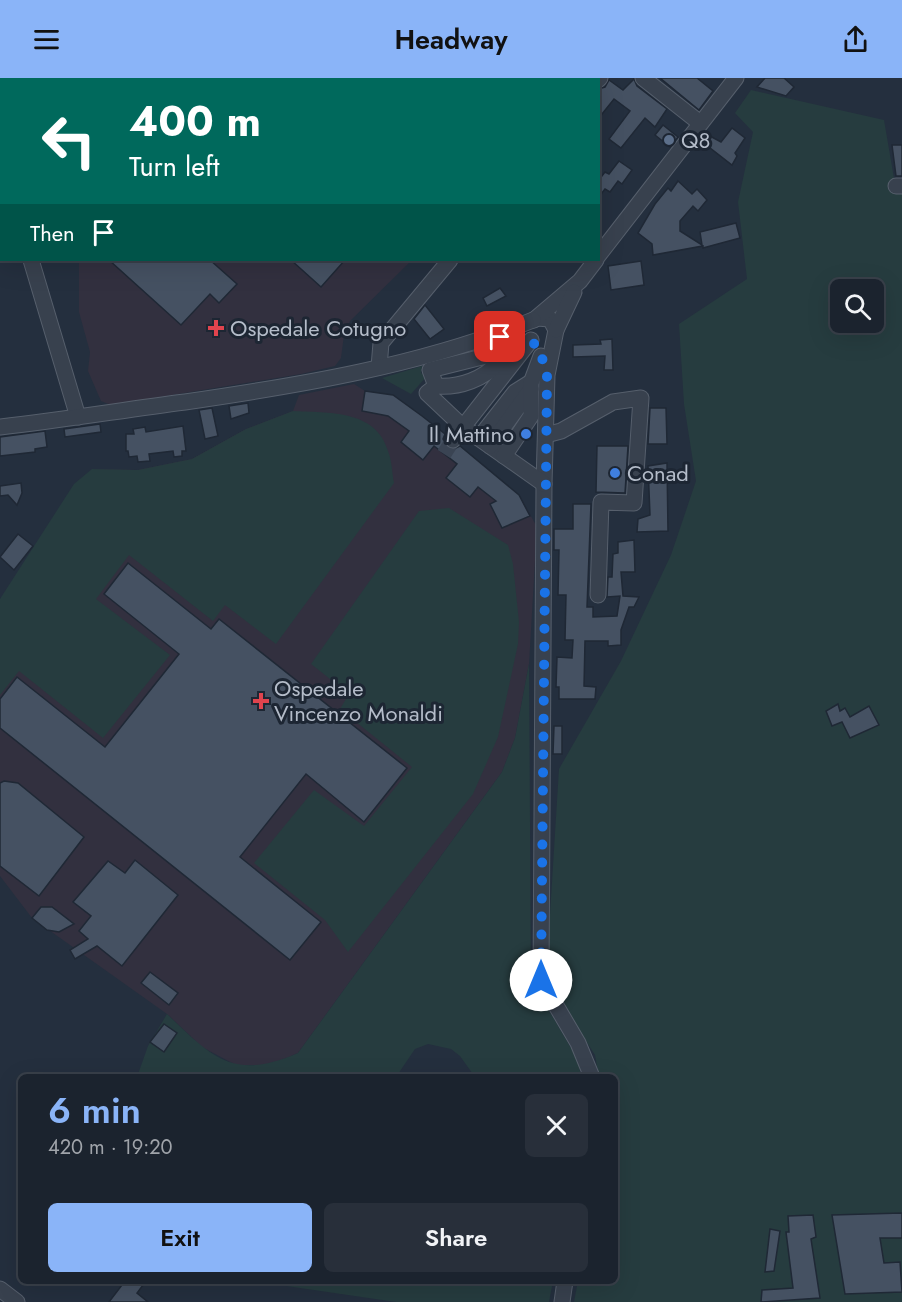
<!DOCTYPE html>
<html lang="en">
<head>
<meta charset="utf-8">
<style>
  :root { --surface:#1b232e; --page:#282f3a; --text:#f1f3f6; --muted:#a0a4aa; --line:#39404a; --accent:#8ab4f8 }
  body { margin:0; font-family:Jost,sans-serif; background:var(--page); color:var(--text); height:100vh; display:flex; flex-direction:column; font-size:22px; white-space:nowrap }
  * { box-sizing:border-box; margin:0 }
  p { font-size:20px; color:var(--muted) }
  .icon { flex:none; width:33px; height:33px; fill:none; stroke:currentColor; stroke-width:2; stroke-linecap:round; stroke-linejoin:round }
  .map { position:relative; flex:1; overflow:hidden }
  .panel { position:absolute; left:18px; top:996px; width:600px; height:210px; display:flex; flex-direction:column; background:var(--surface); border-radius:9px; box-shadow:0 6px 24px #0002,0 0 0 2px var(--line) }
  .panel>* { flex:none }
  .top-card { position:absolute; left:0px; top:0px; width:600px; height:183px; box-shadow:0 6px 24px #0002,0 0 0 2px var(--line); background:#00695c; color:#fff; overflow:hidden }
  .tools { position:absolute; left:830px; top:201px; display:grid; gap:12px }
  .tools a { display:grid; place-items:center; width:54px; height:54px; border-radius:9px; background:var(--surface); box-shadow:0 6px 24px #0002,0 0 0 2px var(--line); font-size:30px }
  .pin { position:absolute; display:grid; place-items:center; width:51px; height:51px; color:#fff; margin:-26px; border-radius:12px; box-shadow:0 3px 9px #0006 }
  .me { position:absolute; width:66px; margin:-33px; rotate:0deg; stroke-linejoin:round; filter:drop-shadow(0 0 4px #0008) }
  .turn { display:flex; align-items:center; gap:21px; height:126px; padding:0 30px; font-size:27px }
  .turn .icon { width:78px; height:78px; stroke-width:2.5 }
  .turn b { display:block; font-size:42px; line-height:51px }
  .then { display:flex; align-items:center; height:57px; padding:0 30px; background:#0003; gap:12px; font-size:22px }
  .round { display:grid; place-items:center; flex:none; width:63px; height:63px; border-radius:9px; background:var(--page) }
  .headline { display:flex; align-items:center; justify-content:space-between; height:102px; padding:0 30px }
  h1 { font-size:36px; font-weight:600; line-height:45px; color:var(--accent) }
  .cta { display:flex; gap:12px; margin-top:auto; padding:12px 30px }
  .cta a { flex:1; height:69px; border-radius:9px; background:var(--accent); color:#111; font-size:24px; font-weight:600; line-height:69px; text-align:center }
  .cta a+a { background:var(--page); color:var(--text) }
  header { display:flex; justify-content:space-between; align-items:center; height:78px; padding:0 30px; background:var(--accent); color:#111; font-size:27px; font-weight:600 }
  .map>svg:first-child { display:block }
</style>
</head>
<body>
<header><svg class="icon" aria-label="menu" viewBox="0 0 24 24"><path d="M4 6h16M4 12h16M4 18h16"/></svg>Headway<svg class="icon" aria-label="share" viewBox="0 0 24 24"><path d="M12 15V3M7 8l5-5 5 5M5 13v7h14v-7"/></svg></header>
<div class="map">
<svg width="902" height="1224" viewBox="0 0 902 1224">
  <rect width="100%" height="100%" fill="#242f3e"/>
  <!-- medical -->
  <g fill="#32303f">
    <path d="M 79,182 L 412,182 L 350,243 L 344,257 L 341,280 L 335,288 L 301,296 L 111,327 L 101,323 L 88,293 L 90,274 L 79,234 Z"/>
    <path d="M 354,306 L 365,313 L 393,317 L 519,417 L 537,449 L 529,586 L 515,660 L 502,694 L 298,975 L 271,987 L 236,987 L 202,969 L 167,936 L 32,840 L 0,798 L 0,522 L 92,391 L 138,392 L 192,381 L 246,351 L 293,333 L 299,317 Z"/>
  </g>
  <!-- green -->
  <g fill="#263c3f" fill-rule="evenodd">
    <path d="M 751,12 L 884,42 L 896,112 L 902,114 L 902,1224 L 574,1224 L 578,1203 L 615,1203 L 615,999 L 599,999 L 595,977 L 546,901 L 559,691 L 621,583 L 671,477 L 696,403 L 684,326 L 679,246 L 747,201 L 738,124 L 753,54 L 735,35 ZM 840,212 L 873,212 L 873,244 L 840,244 Z"/>
    <path d="M 422,288 L 421,295 L 426,299 L 411,316 L 382,300 Z"/>
    <path d="M 293,333 C 327,335 376,331 388,373 C 392,383 392,395 394,405 L 276,566 L 225,527 L 213,543 L 129,477 L 96,521 L 170,577 L 103,660 L 19,593 L 0,617 L 0,521 L 74,406 L 92,391 L 138,392 L 192,381 L 246,351 Z"/>
    <path d="M 449,430 L 508,467 L 513,486 L 519,544 L 518,566 L 498,659 L 473,716 L 348,874 L 325,842 L 254,785 L 314,712 L 364,748 L 412,689 L 340,631 L 349,616 L 311,586 L 419,433 Z"/>
    <path d="M 529,586 L 531,902 L 578,982 L 581,999 L 475,999 L 460,978 L 451,971 L 428,966 L 415,971 L 396,999 L 137,999 L 148,968 L 167,936 C 213,980 233,1003 298,975 L 502,694 L 515,660 Z"/>
    <path d="M 253,1203 L 553,1203 L 549,1224 L 396,1224 Z"/>
  </g>
  <!-- building -->
  <g fill="#455162" stroke="#1f2835" stroke-width="1.5">
    <path d="M 660,0 L 697,0 L 713,13 L 699,32 Z"/>
    <path d="M 765,0 L 784,0 L 794,9 L 786,18 L 757,9 Z"/>
    <path d="M 634,1 L 637,8 L 667,31 L 655,49 L 645,40 L 621,70 L 609,61 L 630,33 L 614,21 L 598,41 L 598,11 L 605,9 L 609,2 L 623,12 Z"/>
    <path d="M 663,47 L 678,59 L 670,69 L 655,57 Z"/>
    <path d="M 732,50 L 745,60 L 735,75 L 737,78 L 732,87 L 705,66 L 710,58 L 721,64 Z"/>
    <path d="M 892,67 L 902,67 L 902,98 L 896,98 Z"/>
    <path d="M 619,83 L 632,92 L 622,106 L 618,103 L 610,114 L 605,111 L 598,120 L 598,103 L 605,94 L 609,96 Z"/>
    <path d="M 678,103 L 692,116 L 697,111 L 707,122 L 698,133 L 693,128 L 680,143 L 680,153 L 702,167 L 700,154 L 736,145 L 740,160 L 703,170 L 703,168 L 653,177 L 652,166 L 638,155 L 655,126 L 668,110 L 671,113 Z"/>
    <path d="M 109,182 L 210,182 L 237,206 L 219,225 L 210,216 L 181,247 Z"/>
    <path d="M 291,182 L 345,182 L 321,209 Z"/>
    <path d="M 641,183 L 644,207 L 611,212 L 608,188 Z"/>
    <path d="M 500,210 L 506,218 L 487,228 L 483,220 Z"/>
    <path d="M 425,227 L 444,251 L 430,261 L 414,241 Z"/>
    <path d="M 612,261 L 613,292 L 604,292 L 605,278 L 573,279 L 573,267 L 601,266 L 600,262 Z"/>
    <path d="M 365,313 L 393,317 L 422,338 L 445,356 L 443,361 L 447,369 L 452,372 L 460,368 L 519,417 L 530,438 L 502,450 L 490,426 L 496,423 L 478,409 L 470,419 L 446,400 L 457,386 L 434,368 L 423,382 L 401,364 L 409,353 L 388,338 L 362,333 Z"/>
    <path d="M 248,325 L 249,335 L 231,341 L 229,328 Z"/>
    <path d="M 212,330 L 218,358 L 205,361 L 199,332 Z"/>
    <path d="M 650,330 L 666,330 L 667,366 L 648,366 Z"/>
    <path d="M 100,346 L 101,354 L 65,359 L 64,351 Z"/>
    <path d="M 183,348 L 186,373 L 182,373 L 182,378 L 174,379 L 173,373 L 149,376 L 150,383 L 138,384 L 137,378 L 129,379 L 128,373 L 126,373 L 126,356 L 134,356 L 133,351 L 145,349 L 146,354 Z"/>
    <path d="M 45,353 L 47,369 L 35,371 L 35,374 L 0,378 L 0,359 Z"/>
    <path d="M 597,368 L 628,368 L 625,415 L 596,414 Z"/>
    <path d="M 667,385 L 668,453 L 637,454 L 638,441 L 650,437 L 648,388 Z"/>
    <path d="M 21,405 L 22,415 L 17,427 L 8,417 L 0,418 L 0,408 Z"/>
    <path d="M 573,426 L 591,426 L 587,529 L 593,529 L 593,539 L 617,538 L 620,518 L 607,519 L 608,499 L 612,499 L 613,476 L 618,475 L 618,464 L 634,462 L 635,494 L 621,494 L 623,518 L 639,519 L 634,529 L 629,529 L 621,552 L 621,567 L 608,568 L 608,563 L 585,563 L 584,608 L 596,609 L 595,621 L 559,621 L 559,609 L 556,609 L 557,579 L 572,580 L 573,562 L 565,562 L 566,517 L 558,517 L 559,472 L 554,472 L 554,451 L 573,451 Z"/>
    <path d="M 18,456 L 33,468 L 14,492 L 0,479 Z"/>
    <path d="M 128,485 L 211,551 L 219,541 L 407,690 L 364,744 L 306,696 L 240,779 L 321,844 L 290,882 L 0,650 L 0,621 L 17,599 L 105,669 L 179,576 L 104,516 Z"/>
    <path d="M 838,626 L 840,633 L 845,630 L 850,639 L 869,628 L 879,647 L 850,660 L 842,644 L 832,648 L 826,633 Z"/>
    <path d="M 554,648 L 562,648 L 562,676 L 553,676 Z"/>
    <path d="M 4,703 L 18,705 L 84,759 L 39,818 L 0,788 L 0,705 Z"/>
    <path d="M 135,782 L 178,817 L 122,888 L 97,868 L 75,881 L 70,872 L 88,861 L 79,853 L 91,838 L 73,824 L 108,783 L 125,795 Z"/>
    <path d="M 41,829 L 52,829 L 74,846 L 59,854 L 47,852 L 32,840 Z"/>
    <path d="M 150,894 L 178,915 L 169,927 L 141,905 Z"/>
    <path d="M 164,946 L 177,955 L 164,974 L 150,964 Z"/>
    <path d="M 902,1135 L 902,1160 L 880,1160 L 884,1185 L 900,1184 L 902,1214 L 845,1216 L 832,1137 Z"/>
    <path d="M 813,1137 L 816,1159 L 811,1161 L 820,1220 L 761,1224 L 762,1212 L 793,1210 L 786,1154 L 789,1154 L 788,1138 Z"/>
    <path d="M 770,1151 L 780,1153 L 774,1193 L 765,1194 Z"/>
    <path d="M 125,1203 L 146,1203 L 137,1215 L 148,1224 L 109,1224 Z"/>
  </g>
  <g fill="none" stroke-linecap="round" stroke-linejoin="round">
    <!-- minor-tunnel -->
    <path stroke="#3a4453" stroke-width="15" stroke-dasharray="15 8" stroke-linecap="butt" d="M 444,376 L 453,362"/>
    <!-- minor casing -->
    <g stroke="#565f6c" stroke-width="17">
      <g id="minor">
        <path d="M 643,0 L 700,45"/>
        <path d="M 598,2 L 600,0"/>
        <path d="M 0,81 L 2,86"/>
        <path d="M 896,108 L 902,108"/>
        <path d="M 598,178 L 736,0"/>
        <path d="M 31,182 L 78,339"/>
        <path d="M 537,240 L 550,241 L 556,252 L 547,297 L 544,406 L 541,902 L 578,965 L 592,999"/>
        <path d="M 534,242 L 580,203 L 596,182"/>
        <path d="M 556,252 L 574,214"/>
        <path d="M 531,262 L 463,349 L 544,406"/>
        <path d="M 379,289 L 381,265 L 450,182"/>
        <path d="M 436,308 L 430,292 L 498,275 L 500,283 C 484,301 460,310 436,308 L 427,315 L 463,349 L 453,362"/>
        <path d="M 0,349 C 62,342 123,332 185,324 C 302,307 423,287 533,242"/>
        <path d="M 546,357 L 561,353 L 613,324 L 641,320 L 634,425 L 601,424 L 598,517"/>
        <path d="M 479,360 L 515,314 L 531,304"/>
        <path d="M 490,368 L 531,311"/>
        <path d="M 504,378 L 531,338 L 531,305 L 541,278"/>
        <path d="M 0,1211 L 17,1224"/>
        <path d="M 562,1224 L 565,1203"/>
      </g>
    </g>
    <!-- minor -->
    <use href="#minor" stroke="#38414e" stroke-width="15"/>
  </g>
  <g fill="none" stroke-linecap="round" stroke-linejoin="round">
    <!-- route -->
    <path stroke="#1a73e8" stroke-width="10" stroke-dasharray="0 18" d="M 500,259 L 531,262 L 540,273 L 547,297 L 541,902"/>
  </g>
  <!-- markers -->
  <circle fill="#5c6f8a" stroke="#1d2633" stroke-width="2" cx="669" cy="62" r="6"/>
  <g fill="#e0444e" stroke="#1d2633" stroke-width="2">
    <path d="M213 241h6v6h6v6h-6v6h-6v-6h-6v-6h6z"/>
    <path d="M258 614h6v6h6v6h-6v6h-6v-6h-6v-6h6z"/>
  </g>
  <g fill="#3f7fe0" stroke="#1d2633" stroke-width="2">
    <circle cx="526" cy="356" r="6"/>
    <circle cx="615" cy="395" r="6"/>
  </g>
  <g text-anchor="middle" dominant-baseline="central" stroke-width="6" stroke-linejoin="round" paint-order="stroke">
    <!-- poi labels -->
    <g font-size="22" fill="#b4bcc9" stroke="#1d2633" text-anchor="start">
      <text x="681" y="62">Q8</text>
      <text x="230" y="250">Ospedale Cotugno</text>
      <text x="514" y="356" text-anchor="end">Il Mattino</text>
      <text x="627" y="395">Conad</text>
      <text x="274" y="610">Ospedale<tspan x="274" dy="25">Vincenzo Monaldi</tspan></text>
    </g>
  </g>
</svg>
<div class="tools">
<a><svg class="icon" aria-label="search" viewBox="0 0 24 24"><circle cx="10" cy="10" r="6"/><path d="M15 15l6 6"/></svg></a>
</div>
<div class="pin" style="left:500px;top:259px;background:#d93025"><svg class="icon" aria-label="arrive" viewBox="0 0 24 24"><path d="M6 21V4h12l-3 4 3 4H6"/></svg></div>
<svg class="me" style="left:541px;top:902px" viewBox="-20 -20 40 40"><circle r="19" fill="#fff"/><path d="M0-13L10 11 0 6-10 11z" fill="#1a73e8"/></svg>
<div class="top-card">
<div class="turn"><svg class="icon" aria-label="left" viewBox="0 0 24 24"><path d="M17 20v-9H6M10 6l-5 5 5 5"/></svg><div><b>400 m</b>Turn left</div></div>
<div class="then">Then<svg class="icon" aria-label="arrive" viewBox="0 0 24 24"><path d="M6 21V4h12l-3 4 3 4H6"/></svg></div>
</div>
<section class="panel">
<div class="headline"><div><h1>6 min</h1><p>420 m · 19:20</p></div><a class="round"><svg class="icon" aria-label="close" viewBox="0 0 24 24"><path d="M6 6l12 12M18 6L6 18"/></svg></a></div>
<div class="cta"><a>Exit</a><a>Share</a></div>
</section>
</div>
</body>
</html>
